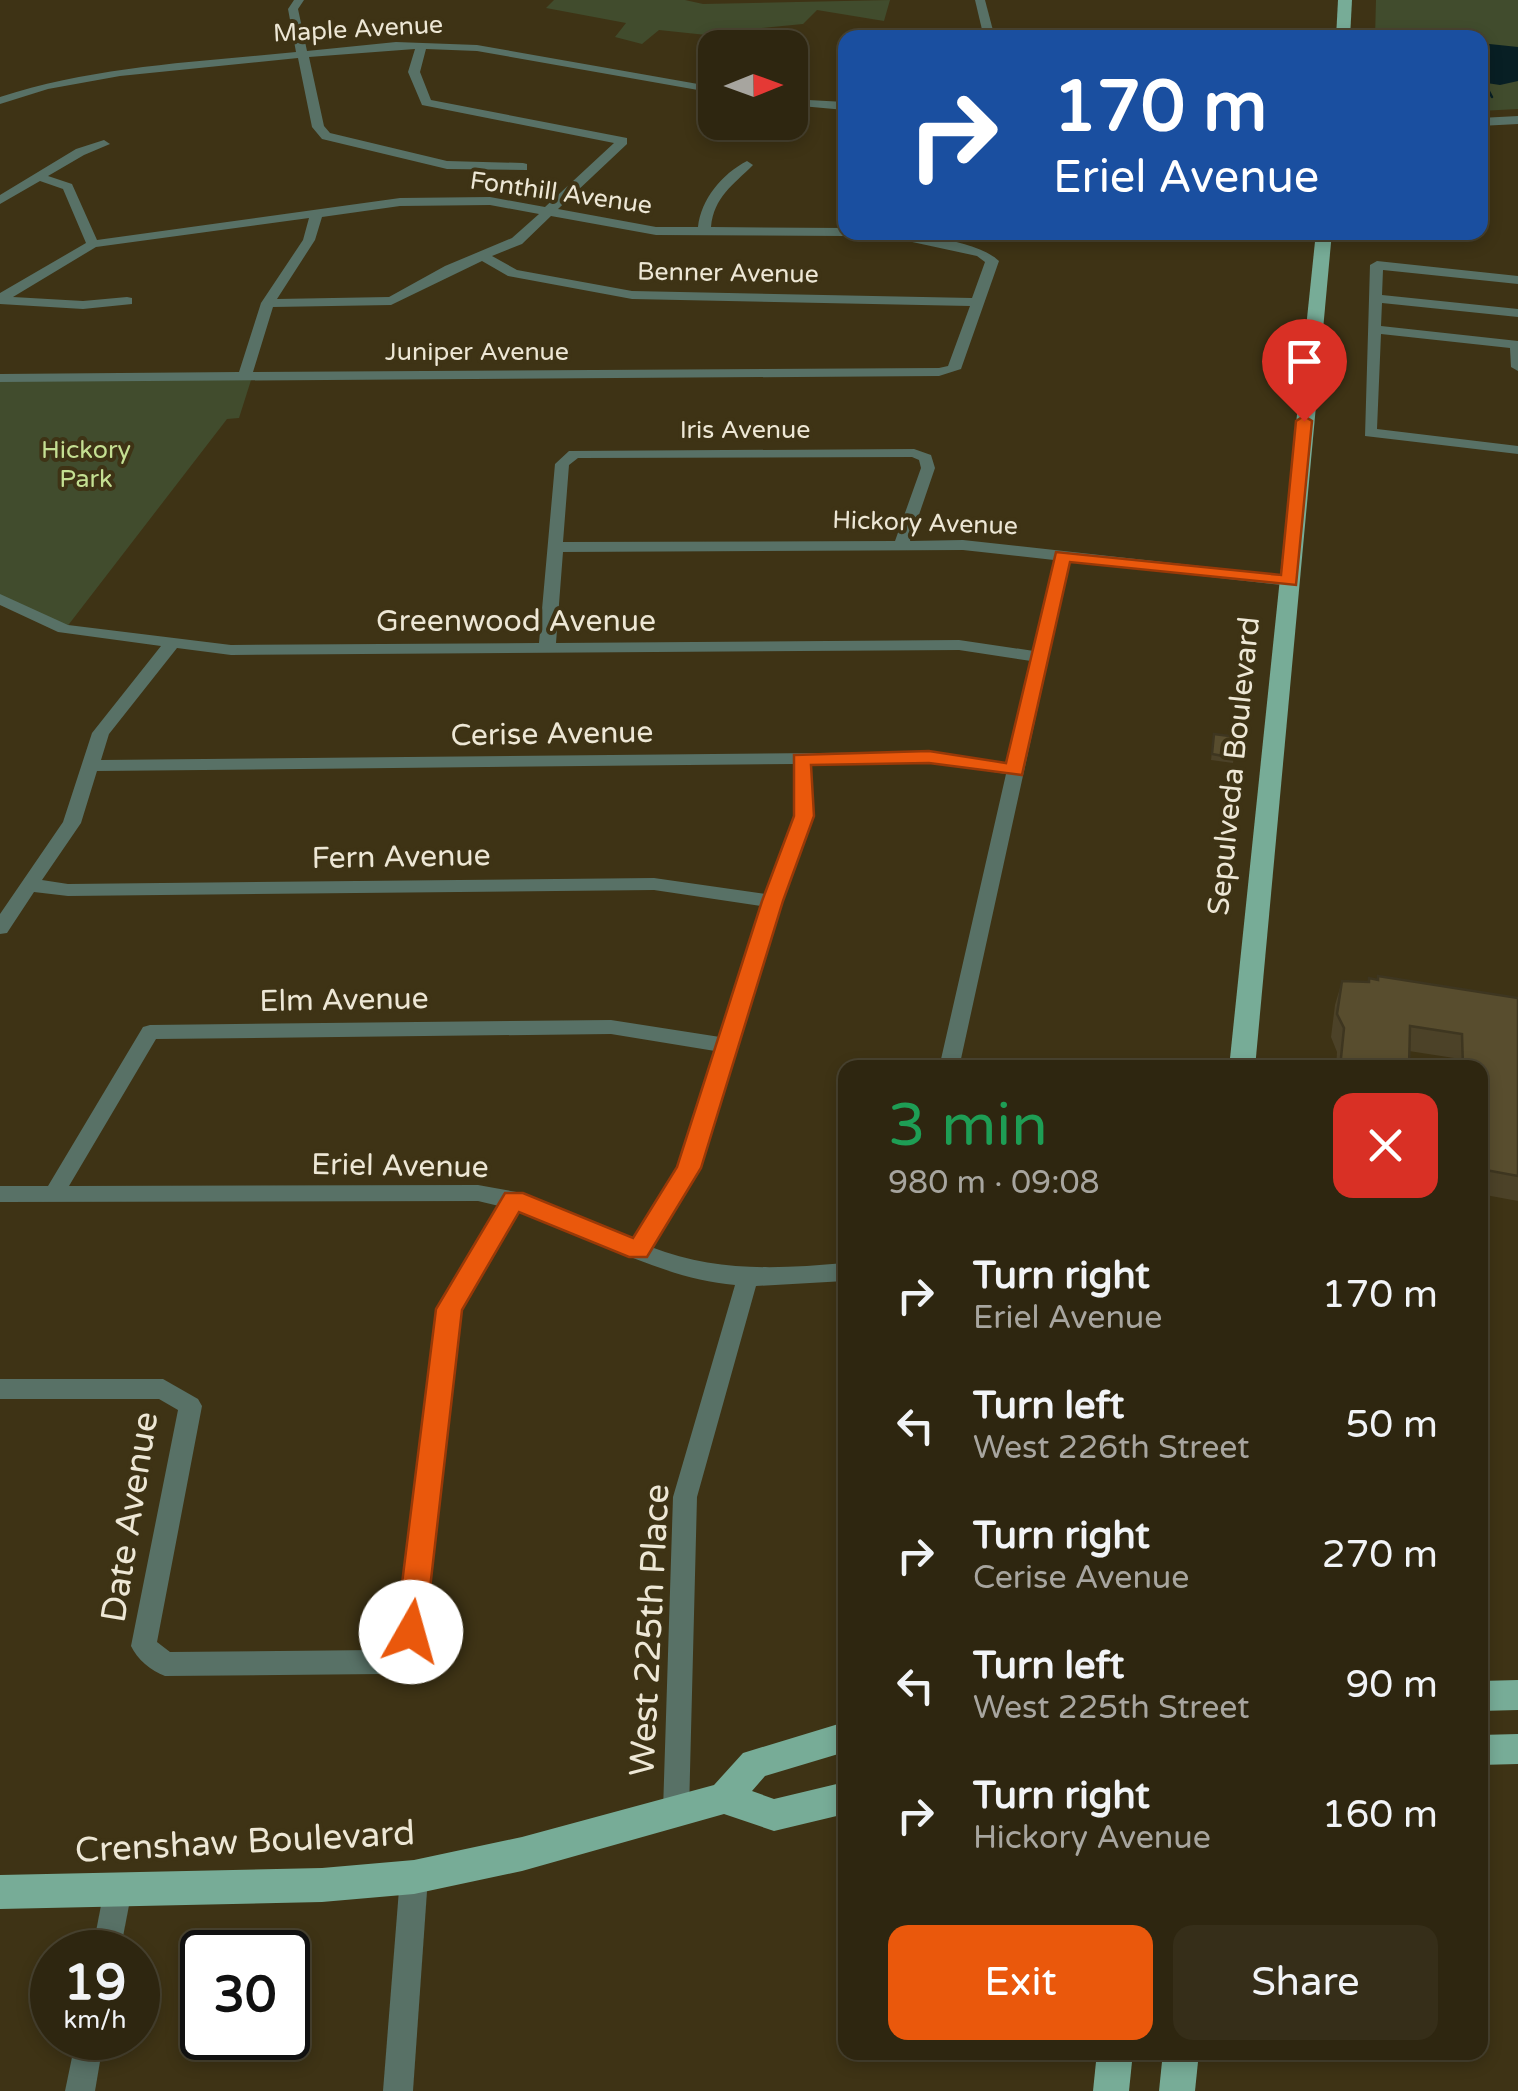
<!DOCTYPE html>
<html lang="en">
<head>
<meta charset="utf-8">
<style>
  :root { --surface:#2e2610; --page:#362e19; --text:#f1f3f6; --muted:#a7a59f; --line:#494330; --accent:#ea580c }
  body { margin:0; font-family:"Varela Round",sans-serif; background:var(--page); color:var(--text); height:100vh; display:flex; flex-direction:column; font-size:38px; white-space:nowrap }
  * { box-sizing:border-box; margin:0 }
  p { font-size:32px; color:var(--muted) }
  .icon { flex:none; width:55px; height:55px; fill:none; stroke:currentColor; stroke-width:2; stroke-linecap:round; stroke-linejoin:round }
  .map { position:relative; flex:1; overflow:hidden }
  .details { position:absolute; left:838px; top:1060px; width:650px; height:1000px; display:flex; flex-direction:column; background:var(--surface); border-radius:20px; box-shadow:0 5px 15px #0003,0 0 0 2px var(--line) }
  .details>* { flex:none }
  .hud { position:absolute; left:838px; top:30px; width:650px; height:210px; border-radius:20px; box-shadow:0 5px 15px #0003,0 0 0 2px var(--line); background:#1a4fa0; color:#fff; overflow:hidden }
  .needle { width:65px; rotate:89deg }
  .buttons { position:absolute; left:698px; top:30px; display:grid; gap:20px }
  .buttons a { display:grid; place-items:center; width:110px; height:110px; border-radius:20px; background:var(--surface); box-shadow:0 5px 15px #0003,0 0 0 2px var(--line); font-size:50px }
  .speed { position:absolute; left:30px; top:1930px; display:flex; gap:20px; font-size:50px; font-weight:700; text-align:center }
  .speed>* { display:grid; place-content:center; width:130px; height:130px; border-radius:50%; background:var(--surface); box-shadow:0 5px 15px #0003,0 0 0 2px var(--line); line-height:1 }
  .speed small { font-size:25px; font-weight:400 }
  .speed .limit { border:5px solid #111; border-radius:15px; background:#fff; color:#111 }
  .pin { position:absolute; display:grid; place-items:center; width:85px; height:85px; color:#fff; margin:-102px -42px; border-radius:50% 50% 50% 0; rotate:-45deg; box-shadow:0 0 10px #0007 }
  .pin .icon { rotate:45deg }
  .me { position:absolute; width:110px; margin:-55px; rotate:7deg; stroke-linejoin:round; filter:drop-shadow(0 0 8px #0008) }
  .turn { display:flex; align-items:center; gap:35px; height:210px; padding:0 50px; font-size:45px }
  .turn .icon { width:130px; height:130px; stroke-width:2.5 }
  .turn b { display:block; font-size:70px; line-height:85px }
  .round { display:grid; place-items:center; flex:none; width:105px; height:105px; border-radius:20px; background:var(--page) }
  .overview { display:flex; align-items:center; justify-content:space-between; height:170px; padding:0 50px }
  h1 { font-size:60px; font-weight:600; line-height:75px; color:#1e9e55 }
  .button { display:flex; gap:20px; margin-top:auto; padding:20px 50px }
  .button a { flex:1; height:115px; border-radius:20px; background:var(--accent); color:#fff; font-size:40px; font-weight:600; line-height:115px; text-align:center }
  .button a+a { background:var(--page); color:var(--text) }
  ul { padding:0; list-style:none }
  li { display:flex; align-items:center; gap:30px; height:130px; padding:0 50px }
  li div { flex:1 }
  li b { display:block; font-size:38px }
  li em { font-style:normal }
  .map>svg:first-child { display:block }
</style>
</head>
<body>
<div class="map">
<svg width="1518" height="2091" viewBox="0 0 1518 2091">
  <rect width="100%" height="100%" fill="#3e3315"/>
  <!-- green -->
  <g fill="#414c2d">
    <path d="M 554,0 L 685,0 L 703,4 L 890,0 L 884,21 L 817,10 L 803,24 L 731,31 L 735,38 L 659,30 L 642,44 L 615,37 L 626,23 L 546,8 Z"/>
    <path d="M 1376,0 L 1518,0 L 1518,109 L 1480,111 L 1480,38 L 1375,38 Z"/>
    <path d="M 252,377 L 239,418 L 227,419 L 66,628 L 0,598 L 0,378 Z"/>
  </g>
  <!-- water -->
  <path fill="#081f24" d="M 1480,43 L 1518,47 L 1518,81 L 1500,85 L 1480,82 Z"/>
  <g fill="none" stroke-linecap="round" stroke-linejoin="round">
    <!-- stream -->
    <path stroke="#081f24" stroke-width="2.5" d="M 1484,82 L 1492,97"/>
    <!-- minor -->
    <g fill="#587166" fill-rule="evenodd">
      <path d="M 294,0 L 304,0 L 298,9 L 307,51 L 396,42 L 477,45 L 715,87 L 715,93 L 477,51 L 426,49 L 420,72 L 431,100 L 627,138 L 627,144 L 558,209 L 656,227 L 698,227 C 701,199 722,174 747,161 L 753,165 C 733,185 714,197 711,227 L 845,228 L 845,232 L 851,232 L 845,236 L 656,235 L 551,216 L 522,244 L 492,256 L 517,270 L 632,291 L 972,298 L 985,262 L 977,256 L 866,232 C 899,232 975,238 999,261 L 961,369 L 939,376 L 0,382 L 0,374 L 239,372 L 261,303 L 303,240 L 309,218 L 96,247 L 13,297 L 83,301 L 127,297 L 132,298 L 132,304 L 83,309 L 0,304 L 0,293 L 86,243 L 63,189 L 40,181 L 0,204 L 0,195 L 76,149 L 104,140 L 110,144 L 84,155 L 48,176 L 72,184 L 97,240 L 400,198 L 490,197 L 545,207 L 614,143 L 422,105 L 408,72 L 415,49 L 309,57 L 324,126 L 330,133 L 447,161 L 523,163 L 527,164 L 527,170 L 447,169 L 322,139 L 312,127 L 298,58 L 120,76 L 48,89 L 0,104 L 0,97 C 96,66 197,62 296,52 L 288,9 ZM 490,205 L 539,214 L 512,238 L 445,266 L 389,297 L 277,299 L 315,240 L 322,217 L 400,206 ZM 482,261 L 508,276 L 632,299 L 970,306 L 948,366 L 939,368 L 253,372 L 273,307 L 391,305 Z"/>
      <path d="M 975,0 L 985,0 L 995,38 L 984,38 Z"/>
      <path d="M 790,99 L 845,102 L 845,110 L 790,105 Z"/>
      <path d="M 1518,116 L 1518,124 L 1480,126 L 1480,118 Z"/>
      <path d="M 1377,261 L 1518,276 L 1518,284 L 1383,270 L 1382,295 L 1518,309 L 1518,317 L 1382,303 L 1381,326 L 1518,341 L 1518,371 L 1511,367 L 1510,348 L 1381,334 L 1377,429 L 1518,446 L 1518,454 L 1365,436 L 1370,265 Z"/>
      <path d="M 914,449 L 931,455 L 935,468 L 910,541 L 963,540 L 1290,576 L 1298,581 L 1290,586 L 1070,561 L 959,1068 L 939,1068 L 1006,774 L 929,762 L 810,764 L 813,816 L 781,901 L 700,1168 L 651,1247 C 715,1272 778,1269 845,1263 L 845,1281 L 756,1286 L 697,1497 L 689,1811 L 685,1820 L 676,1824 L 667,1820 L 663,1811 L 673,1497 L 735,1285 C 657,1278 590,1235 518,1211 L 460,1310 L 424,1632 C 416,1648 398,1668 382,1674 L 165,1676 C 151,1671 137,1659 131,1646 L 178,1410 L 159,1399 L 0,1399 L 0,1379 L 163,1379 L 198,1399 L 202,1406 L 157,1642 L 170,1652 L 376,1650 L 399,1627 L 438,1309 L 499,1206 L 478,1201 L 0,1202 L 0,1186 L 48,1186 L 143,1027 L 150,1025 L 611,1020 L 720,1037 L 761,906 L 654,890 L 68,896 L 34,892 L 7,933 L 0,934 L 0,914 L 63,822 L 92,733 L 161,646 L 58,632 L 0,605 L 0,594 L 68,625 L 231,645 L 539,643 L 555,464 L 569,451 ZM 912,457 L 919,460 L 921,468 L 895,541 L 563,542 L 569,465 L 578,458 ZM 963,550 L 1054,560 L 1034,651 L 959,640 L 556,643 L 563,552 ZM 177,648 L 231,655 L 959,650 L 1031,661 L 1008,764 L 929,752 L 101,760 L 109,734 ZM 793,764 L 795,816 L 765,894 L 654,878 L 68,884 L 42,880 L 81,823 L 97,771 ZM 611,1034 L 715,1051 L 679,1167 L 633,1240 L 523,1197 L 522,1193 L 478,1185 L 69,1186 L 156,1039 Z"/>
      <path d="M 414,1864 L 424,1867 L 428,1877 L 413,2091 L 383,2091 L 400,1877 L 404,1867 Z"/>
      <path d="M 118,1876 L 128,1880 L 132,1890 L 120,1952 L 92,1952 L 104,1890 L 108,1880 Z"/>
      <path d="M 76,2038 L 104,2038 L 95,2091 L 65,2091 Z"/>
    </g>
    <!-- major -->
    <g fill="#77ac97" fill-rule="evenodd">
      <path d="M 1338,0 L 1352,0 L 1350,38 L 1336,38 Z"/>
      <path d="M 1316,232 L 1332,232 L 1255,1068 L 1229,1068 Z"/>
      <path d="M 1518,1680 L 1518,1710 L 1480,1711 L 1480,1681 Z"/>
      <path d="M 845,1722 L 845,1752 L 765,1776 L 752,1791 L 774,1799 L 845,1782 L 845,1814 L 774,1831 L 724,1814 L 522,1871 L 414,1894 L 322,1902 L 0,1909 L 0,1875 L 322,1868 L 414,1860 L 522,1837 L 714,1785 L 743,1753 Z"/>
      <path d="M 1518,1734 L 1518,1764 L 1480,1765 L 1480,1735 Z"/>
      <path d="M 1097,2052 L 1133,2052 L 1129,2091 L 1093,2091 Z"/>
      <path d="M 1163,2052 L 1199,2052 L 1195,2091 L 1159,2091 Z"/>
    </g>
  </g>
  <!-- wall -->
  <g fill="#4c4228">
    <path d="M 1214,734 L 1237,737 L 1233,763 L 1211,760 Z"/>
    <path d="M 1378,976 L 1518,998 L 1518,1201 L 1480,1194 L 1480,1068 L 1454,1068 L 1454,1058 L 1409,1051 L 1409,1068 L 1336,1068 L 1337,1052 L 1331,1037 L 1335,1005 L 1342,981 L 1368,982 L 1369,978 L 1377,980 Z"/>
  </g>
  <!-- building -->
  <g fill="#584d2e" stroke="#3e3620" stroke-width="2.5">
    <path d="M 1214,734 L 1237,737 L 1234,758 L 1212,754 Z"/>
    <path d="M 1378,976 L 1518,998 L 1518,1176 L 1480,1169 L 1480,1068 L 1463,1068 L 1462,1034 L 1410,1026 L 1409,1068 L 1340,1068 L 1344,1028 L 1337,1014 L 1342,981 L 1369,982 L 1369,978 L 1378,980 Z"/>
  </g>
  <!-- route -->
  <path fill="#ea580c" stroke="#983908" stroke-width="2.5" d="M 1304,416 L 1312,421 L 1296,585 L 1070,562 L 1022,775 L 929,763 L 811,765 L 814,816 L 783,901 L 701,1168 L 647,1257 L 629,1257 L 519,1212 L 462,1310 L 425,1632 L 421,1641 L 411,1645 L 401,1641 L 396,1632 L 436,1309 L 505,1193 L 523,1193 L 633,1238 L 677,1167 L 762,901 L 794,816 L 794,755 L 929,751 L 1006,763 L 1056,552 L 1281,575 L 1296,421 Z"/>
  <g text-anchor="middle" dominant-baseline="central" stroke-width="8" stroke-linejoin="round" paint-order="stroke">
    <!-- far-street labels -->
    <g font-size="25" fill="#ede7d5" stroke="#3e3315">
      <text transform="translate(358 29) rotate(-3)">Maple Avenue</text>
      <text transform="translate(561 193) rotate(8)">Fonthill Avenue</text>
      <text transform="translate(728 273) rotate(1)">Benner Avenue</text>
      <text x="477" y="352">Juniper Avenue</text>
      <text x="745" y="430">Iris Avenue</text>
      <text transform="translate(925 523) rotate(2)">Hickory Avenue</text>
    </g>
    <!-- far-park labels -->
    <g font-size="25" fill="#c4df92" stroke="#3e3315">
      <text x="86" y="450">Hickory<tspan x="86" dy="29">Park</tspan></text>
    </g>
    <!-- street labels -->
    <g font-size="30" fill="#ede7d5" stroke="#3e3315">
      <text x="516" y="621">Greenwood Avenue</text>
      <text transform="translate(552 734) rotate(-1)">Cerise Avenue</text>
      <text transform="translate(1234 766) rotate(-84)">Sepulveda Boulevard</text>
      <text transform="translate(401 857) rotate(-1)">Fern Avenue</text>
      <text transform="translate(344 1000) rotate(-1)">Elm Avenue</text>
      <text transform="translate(400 1166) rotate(1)">Eriel Avenue</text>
    </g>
    <!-- near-street labels -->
    <g font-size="35" fill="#ede7d5" stroke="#3e3315">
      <text transform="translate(130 1517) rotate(-81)">Date Avenue</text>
      <text transform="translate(650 1630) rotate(-87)">West 225th Place</text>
      <text transform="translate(245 1842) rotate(-3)">Crenshaw Boulevard</text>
    </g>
  </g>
</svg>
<div class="buttons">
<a><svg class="needle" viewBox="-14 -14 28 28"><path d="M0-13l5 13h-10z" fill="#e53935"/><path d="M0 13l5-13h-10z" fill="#a7a59f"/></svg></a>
</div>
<div class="speed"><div>19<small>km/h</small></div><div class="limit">30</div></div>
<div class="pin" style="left:1304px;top:421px;background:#d93025"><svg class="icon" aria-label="arrive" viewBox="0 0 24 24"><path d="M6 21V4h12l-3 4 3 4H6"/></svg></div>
<svg class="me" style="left:411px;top:1632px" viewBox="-20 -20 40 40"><circle r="19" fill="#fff"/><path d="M0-13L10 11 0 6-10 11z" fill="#ea580c"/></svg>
<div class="hud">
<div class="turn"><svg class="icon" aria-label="right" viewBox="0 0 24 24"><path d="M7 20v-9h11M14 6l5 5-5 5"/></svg><div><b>170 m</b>Eriel Avenue</div></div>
</div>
<section class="details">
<div class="overview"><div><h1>3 min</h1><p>980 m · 09:08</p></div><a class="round" style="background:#d93025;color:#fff"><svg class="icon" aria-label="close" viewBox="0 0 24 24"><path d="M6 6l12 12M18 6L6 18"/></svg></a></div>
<ul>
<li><svg class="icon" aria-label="right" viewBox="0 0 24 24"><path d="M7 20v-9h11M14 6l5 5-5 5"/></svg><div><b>Turn right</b><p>Eriel Avenue</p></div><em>170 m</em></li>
<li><svg class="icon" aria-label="left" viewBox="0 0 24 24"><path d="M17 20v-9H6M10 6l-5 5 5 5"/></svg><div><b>Turn left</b><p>West 226th Street</p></div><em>50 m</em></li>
<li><svg class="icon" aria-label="right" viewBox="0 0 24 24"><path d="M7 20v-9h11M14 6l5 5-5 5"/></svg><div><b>Turn right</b><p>Cerise Avenue</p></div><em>270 m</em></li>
<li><svg class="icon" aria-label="left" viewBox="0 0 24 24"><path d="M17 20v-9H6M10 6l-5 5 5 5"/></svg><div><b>Turn left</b><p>West 225th Street</p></div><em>90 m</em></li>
<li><svg class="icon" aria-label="right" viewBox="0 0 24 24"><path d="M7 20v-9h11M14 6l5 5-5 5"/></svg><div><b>Turn right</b><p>Hickory Avenue</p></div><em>160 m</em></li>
</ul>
<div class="button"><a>Exit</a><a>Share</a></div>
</section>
</div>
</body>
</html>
